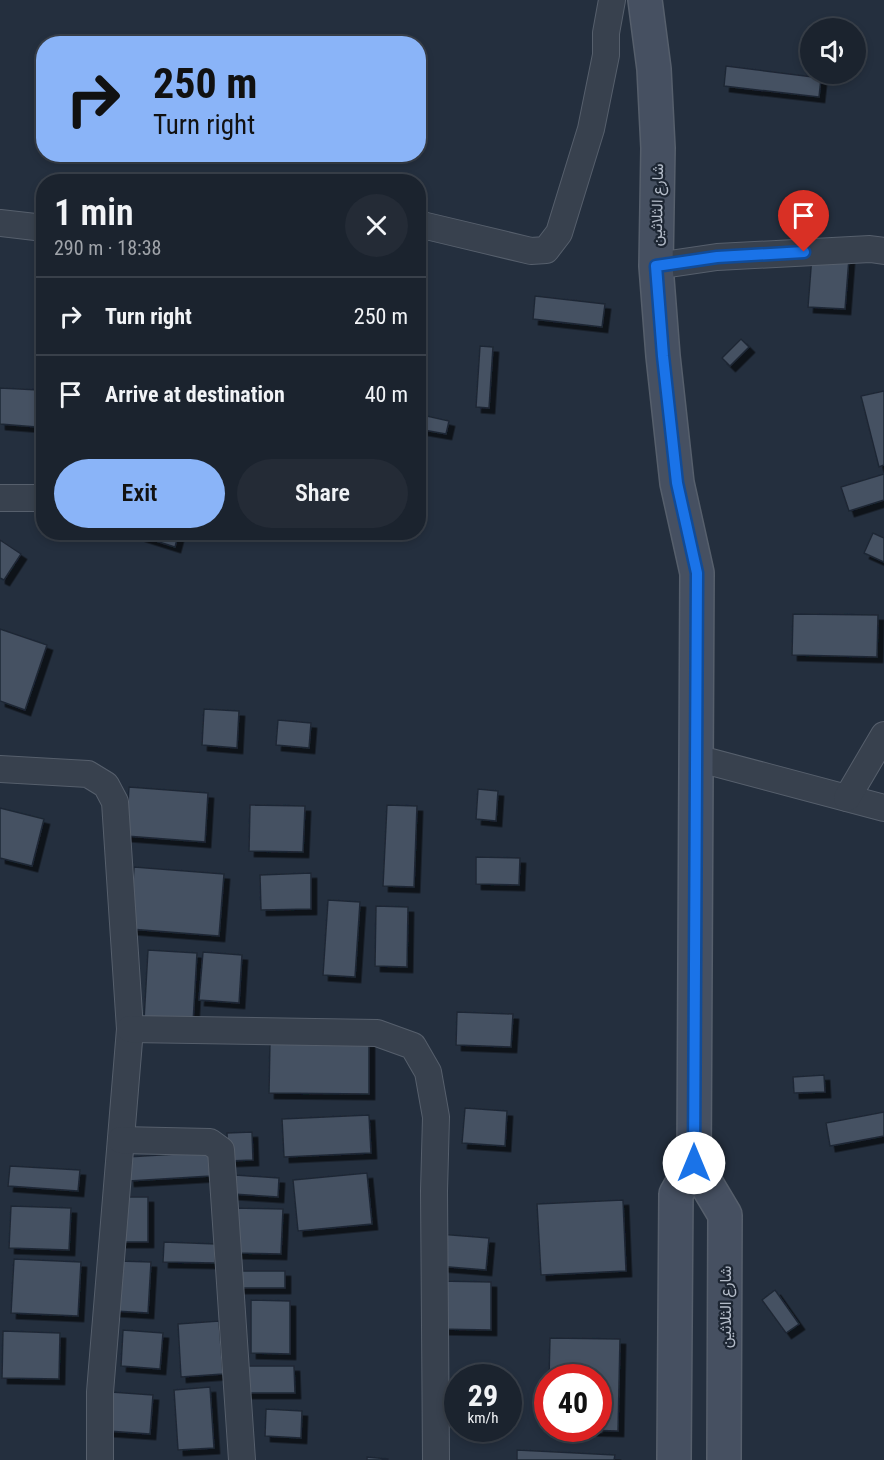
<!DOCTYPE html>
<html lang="en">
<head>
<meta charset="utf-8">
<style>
  :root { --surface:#1b232e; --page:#242b36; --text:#f1f3f6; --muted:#a0a4aa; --line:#39404a; --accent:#8ab4f8 }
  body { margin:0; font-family:"Roboto Condensed",Vazirmatn,sans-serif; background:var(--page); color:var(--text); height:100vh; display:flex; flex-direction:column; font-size:22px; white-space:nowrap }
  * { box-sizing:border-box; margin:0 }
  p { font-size:20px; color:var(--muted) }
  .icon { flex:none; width:33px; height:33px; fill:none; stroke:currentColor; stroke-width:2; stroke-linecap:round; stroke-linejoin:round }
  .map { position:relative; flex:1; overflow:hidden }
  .drawer { position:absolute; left:36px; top:174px; width:390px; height:366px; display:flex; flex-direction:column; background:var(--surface); border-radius:24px; box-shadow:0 3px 9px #0003,0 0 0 2px var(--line) }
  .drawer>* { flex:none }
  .hud { position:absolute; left:36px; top:36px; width:390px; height:126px; border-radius:24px; box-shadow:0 3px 9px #0003,0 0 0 2px var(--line); background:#8ab4f8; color:#111; overflow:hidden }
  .fabs { position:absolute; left:800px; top:18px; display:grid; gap:12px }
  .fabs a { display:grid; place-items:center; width:66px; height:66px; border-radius:50%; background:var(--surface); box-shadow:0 3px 9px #0003,0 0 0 2px var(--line); font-size:30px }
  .speed { position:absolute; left:444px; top:1364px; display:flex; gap:12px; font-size:30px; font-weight:700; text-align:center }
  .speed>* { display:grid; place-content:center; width:78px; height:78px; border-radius:50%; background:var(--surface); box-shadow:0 3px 9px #0003,0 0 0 2px var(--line); line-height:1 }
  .speed small { font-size:15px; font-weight:400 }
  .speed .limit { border:9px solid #d22; background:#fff; color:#111 }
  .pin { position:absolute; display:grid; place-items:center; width:51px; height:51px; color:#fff; margin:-62px -26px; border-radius:50% 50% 50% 0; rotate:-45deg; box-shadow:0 0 6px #0007 }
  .pin .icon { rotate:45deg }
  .me { position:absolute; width:66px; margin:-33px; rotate:0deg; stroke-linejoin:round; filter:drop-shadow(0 0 4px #0008) }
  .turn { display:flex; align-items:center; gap:21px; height:126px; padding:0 18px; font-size:27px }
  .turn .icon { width:78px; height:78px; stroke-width:2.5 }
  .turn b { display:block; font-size:42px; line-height:51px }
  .round { display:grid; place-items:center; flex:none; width:63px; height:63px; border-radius:32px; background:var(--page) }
  .headline { display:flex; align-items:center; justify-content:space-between; height:102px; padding:0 18px }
  h1 { font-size:36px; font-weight:600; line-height:45px }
  .button { display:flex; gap:12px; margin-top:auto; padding:12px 18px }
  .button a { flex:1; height:69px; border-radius:36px; background:var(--accent); color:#111; font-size:24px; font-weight:600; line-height:69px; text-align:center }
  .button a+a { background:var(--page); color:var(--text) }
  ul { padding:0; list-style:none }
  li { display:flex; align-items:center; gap:18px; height:78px; padding:0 18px; border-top:2px solid var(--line) }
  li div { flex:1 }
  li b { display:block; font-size:22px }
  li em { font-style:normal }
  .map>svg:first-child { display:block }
</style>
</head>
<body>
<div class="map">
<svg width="884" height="1460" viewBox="0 0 884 1460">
  <defs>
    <filter id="shadow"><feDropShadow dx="5.5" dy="5.5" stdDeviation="0" flood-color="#0009"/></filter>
  </defs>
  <rect width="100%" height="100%" fill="#242f3e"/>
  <!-- building -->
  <g fill="#455162" stroke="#1f2835" stroke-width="1.5" filter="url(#shadow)">
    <path d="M 726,66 L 821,78 L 819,97 L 724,86 Z"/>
    <path d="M 44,110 L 44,145 L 35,143 Z"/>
    <path d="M 290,178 L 310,182 L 289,182 Z"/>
    <path d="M 812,255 L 849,258 L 845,309 L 808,307 Z"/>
    <path d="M 535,296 L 605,304 L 602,327 L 533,319 Z"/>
    <path d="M 741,339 L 749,347 L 730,366 L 722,358 Z"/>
    <path d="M 480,346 L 493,347 L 489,408 L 476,407 Z"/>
    <path d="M 0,388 L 39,390 L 37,427 L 0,424 Z"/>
    <path d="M 884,391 L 884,465 L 879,467 L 861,396 Z"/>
    <path d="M 418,414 L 449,421 L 446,434 L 418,429 Z"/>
    <path d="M 884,474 L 884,500 L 849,511 L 841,487 Z"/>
    <path d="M 141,532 L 179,532 L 175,547 L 140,536 Z"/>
    <path d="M 873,533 L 884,538 L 884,562 L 864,553 Z"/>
    <path d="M 0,540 L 21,554 L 4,580 L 0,578 Z"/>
    <path d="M 793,614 L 878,615 L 877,657 L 792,655 Z"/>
    <path d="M 0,629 L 47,645 L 25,710 L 0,701 Z"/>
    <path d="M 204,709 L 239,711 L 237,748 L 202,745 Z"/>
    <path d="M 278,720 L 311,723 L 309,748 L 276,745 Z"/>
    <path d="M 129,787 L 208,793 L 205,842 L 126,836 Z"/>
    <path d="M 478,789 L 498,791 L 496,821 L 476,819 Z"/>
    <path d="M 250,805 L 305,806 L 303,852 L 249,851 Z"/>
    <path d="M 387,805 L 417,806 L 414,887 L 383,886 Z"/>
    <path d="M 0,808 L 44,819 L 32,866 L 0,858 Z"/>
    <path d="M 476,857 L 520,858 L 519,885 L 476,884 Z"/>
    <path d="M 134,867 L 224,874 L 219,936 L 130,929 Z"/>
    <path d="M 311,873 L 311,909 L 261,910 L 260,875 Z"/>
    <path d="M 328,900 L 360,902 L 355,977 L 323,975 Z"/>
    <path d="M 376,906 L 408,907 L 407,967 L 375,966 Z"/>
    <path d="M 148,950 L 197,953 L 193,1023 L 144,1020 Z"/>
    <path d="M 203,952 L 242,955 L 239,1003 L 199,1000 Z"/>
    <path d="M 457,1012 L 513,1014 L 511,1047 L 456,1045 Z"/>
    <path d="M 270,1041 L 369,1042 L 369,1094 L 269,1093 Z"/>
    <path d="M 824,1075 L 825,1092 L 794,1093 L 793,1077 Z"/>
    <path d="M 465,1108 L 507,1111 L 505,1146 L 462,1143 Z"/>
    <path d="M 884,1112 L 884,1136 L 830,1146 L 826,1123 Z"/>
    <path d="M 369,1115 L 371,1153 L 284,1157 L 282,1119 Z"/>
    <path d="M 252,1132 L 253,1160 L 228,1161 L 227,1133 Z"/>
    <path d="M 210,1152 L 211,1176 L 129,1181 L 127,1157 Z"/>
    <path d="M 10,1166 L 80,1170 L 78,1191 L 8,1186 Z"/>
    <path d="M 367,1173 L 372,1224 L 298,1231 L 293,1180 Z"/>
    <path d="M 235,1175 L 279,1178 L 278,1197 L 233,1194 Z"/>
    <rect x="118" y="1197" width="30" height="45"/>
    <path d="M 623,1200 L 626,1271 L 541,1275 L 537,1204 Z"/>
    <path d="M 11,1206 L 71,1208 L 69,1250 L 9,1248 Z"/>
    <path d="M 235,1208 L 283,1209 L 281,1254 L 234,1253 Z"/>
    <path d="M 439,1234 L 489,1238 L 486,1270 L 437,1266 Z"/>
    <path d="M 164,1242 L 216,1244 L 215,1263 L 163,1262 Z"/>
    <path d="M 14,1259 L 81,1262 L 78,1316 L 11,1313 Z"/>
    <path d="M 118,1261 L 151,1262 L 148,1313 L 115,1311 Z"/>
    <rect x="236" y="1271" width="49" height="17"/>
    <path d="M 438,1281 L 491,1282 L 491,1330 L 437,1329 Z"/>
    <path d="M 775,1290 L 799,1324 L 786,1333 L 762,1300 Z"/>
    <path d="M 251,1300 L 290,1301 L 290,1354 L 251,1353 Z"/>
    <path d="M 219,1321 L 223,1374 L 181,1377 L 178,1324 Z"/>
    <path d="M 123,1330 L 163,1333 L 160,1369 L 121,1366 Z"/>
    <path d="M 3,1331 L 60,1333 L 59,1379 L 2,1378 Z"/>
    <path d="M 550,1338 L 620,1339 L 618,1431 L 548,1429 L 598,1428 L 598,1377 L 549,1377 Z"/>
    <path d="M 245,1366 L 294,1366 L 295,1393 L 245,1393 Z"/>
    <path d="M 210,1387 L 214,1448 L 178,1450 L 174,1390 Z"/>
    <path d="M 111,1392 L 153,1395 L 150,1434 L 108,1431 Z"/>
    <path d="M 266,1409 L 302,1411 L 301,1438 L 265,1436 Z"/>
    <path d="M 517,1450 L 615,1455 L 614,1460 L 517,1460 Z"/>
    <path d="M 367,1457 L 388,1459 L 388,1460 L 367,1460 Z"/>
  </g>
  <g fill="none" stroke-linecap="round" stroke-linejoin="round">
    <!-- street casing -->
    <g stroke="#565f6c" stroke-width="28">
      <g id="street">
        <path d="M 0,223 L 44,228"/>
        <path d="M 418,224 L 531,251 L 546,250 L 559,233 L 591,129 L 606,55 L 606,33 L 612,0"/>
        <path d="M 656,266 L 717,257 L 870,249 L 884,251"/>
        <path d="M 0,498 L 44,498"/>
        <path d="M 696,758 L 884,808"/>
        <path d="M 0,769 L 88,774 L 106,785 L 115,802 L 130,1029 L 100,1392 L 100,1460"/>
        <path d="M 847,798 L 884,735"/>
        <path d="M 130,1029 L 377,1033 L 413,1046 L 428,1072 L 436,1117 L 434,1191 L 436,1460"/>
        <path d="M 121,1140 L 210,1142 L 221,1150 L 242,1460"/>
      </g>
    </g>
    <!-- secondary casing -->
    <g stroke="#565f6c" stroke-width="36">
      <g id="secondary">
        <path d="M 645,0 L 654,69 L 658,148 L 656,266 L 663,356 L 677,483 L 697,573 L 694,1163 L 676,1194 L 674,1460"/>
        <path d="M 694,1163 L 725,1215 L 724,1460"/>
      </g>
    </g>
    <!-- street -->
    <use href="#street" stroke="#38414e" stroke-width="26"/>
    <!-- secondary -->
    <use href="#secondary" stroke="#465061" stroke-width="33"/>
  </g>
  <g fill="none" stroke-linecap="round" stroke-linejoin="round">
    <!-- route casing -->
    <g stroke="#114b97" stroke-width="15">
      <path id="route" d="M 694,1163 L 697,573 L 677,483 L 663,356 L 656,266 L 717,257 L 804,252"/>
    </g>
    <!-- route -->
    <use href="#route" stroke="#1a73e8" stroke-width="10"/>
  </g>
  <g text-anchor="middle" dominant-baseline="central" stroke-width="4.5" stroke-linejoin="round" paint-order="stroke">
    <!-- street labels -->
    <g font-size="16" fill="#b4bcc9" stroke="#1d2633">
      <text transform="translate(657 205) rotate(-89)">شارع الثلاثين</text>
      <text transform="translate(725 1307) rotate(-90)">شارع الثلاثين</text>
    </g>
  </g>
</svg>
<div class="fabs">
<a><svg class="icon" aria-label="sound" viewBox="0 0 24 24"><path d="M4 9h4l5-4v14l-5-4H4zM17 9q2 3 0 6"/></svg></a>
</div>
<div class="speed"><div>29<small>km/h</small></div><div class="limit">40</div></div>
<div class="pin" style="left:804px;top:252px;background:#d93025"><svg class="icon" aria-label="arrive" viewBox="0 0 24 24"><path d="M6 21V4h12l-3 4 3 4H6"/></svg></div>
<svg class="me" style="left:694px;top:1163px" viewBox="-20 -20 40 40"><circle r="19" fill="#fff"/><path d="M0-13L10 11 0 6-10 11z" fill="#1a73e8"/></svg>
<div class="hud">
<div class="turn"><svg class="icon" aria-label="right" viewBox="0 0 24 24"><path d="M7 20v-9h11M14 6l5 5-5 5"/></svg><div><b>250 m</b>Turn right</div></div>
</div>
<section class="drawer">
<div class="headline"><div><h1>1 min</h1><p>290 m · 18:38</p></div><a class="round"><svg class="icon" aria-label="close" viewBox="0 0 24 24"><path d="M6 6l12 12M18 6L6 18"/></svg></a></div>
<ul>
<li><svg class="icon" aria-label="right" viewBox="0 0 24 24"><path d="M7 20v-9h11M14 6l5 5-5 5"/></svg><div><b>Turn right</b></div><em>250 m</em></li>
<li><svg class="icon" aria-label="arrive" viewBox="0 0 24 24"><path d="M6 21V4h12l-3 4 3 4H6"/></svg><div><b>Arrive at destination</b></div><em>40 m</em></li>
</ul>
<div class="button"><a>Exit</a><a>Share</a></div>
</section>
</div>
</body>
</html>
